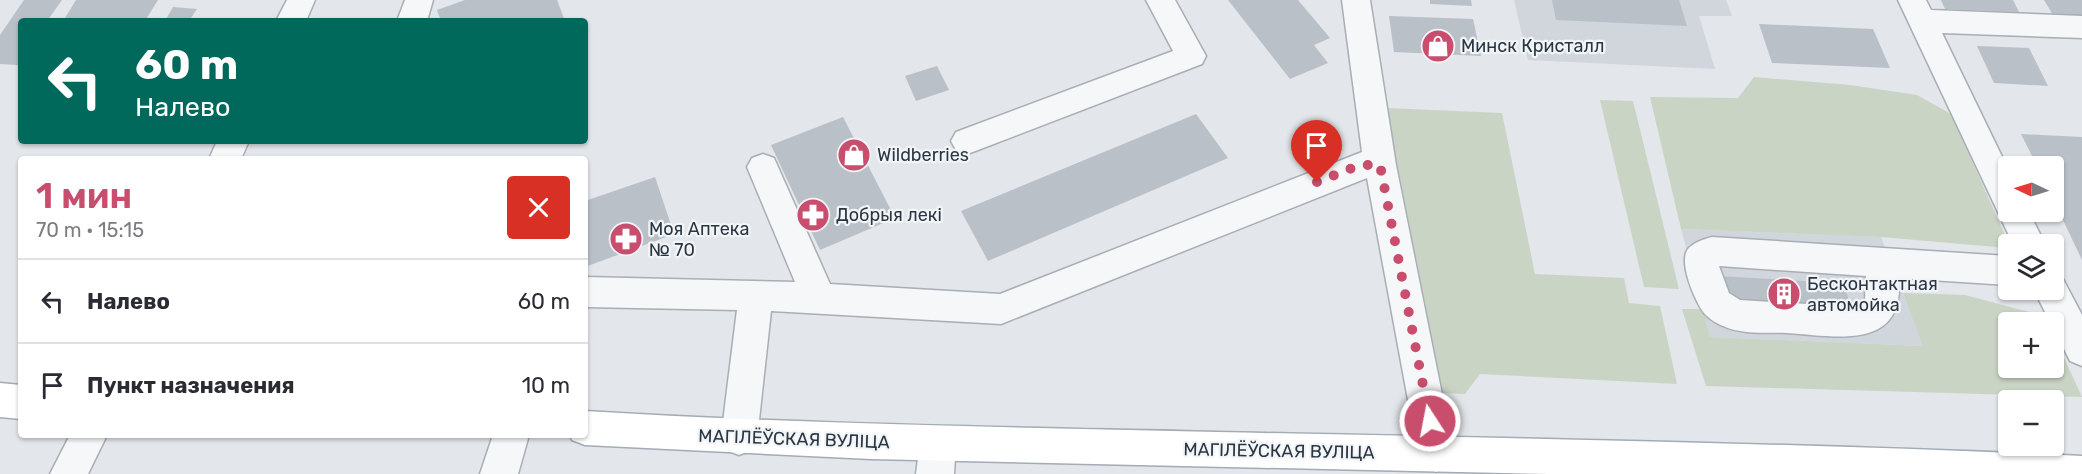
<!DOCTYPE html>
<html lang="ru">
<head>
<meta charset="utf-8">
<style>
  :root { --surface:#fff; --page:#f2f2f3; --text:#2b2b33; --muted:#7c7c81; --line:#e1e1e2; --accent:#c94e6e }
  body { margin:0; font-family:Rubik,sans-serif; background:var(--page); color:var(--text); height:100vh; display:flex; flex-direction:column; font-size:22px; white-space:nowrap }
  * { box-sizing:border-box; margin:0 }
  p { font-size:20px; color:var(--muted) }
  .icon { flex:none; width:33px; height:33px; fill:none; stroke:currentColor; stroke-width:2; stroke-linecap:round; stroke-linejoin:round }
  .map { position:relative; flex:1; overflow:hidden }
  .side { position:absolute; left:18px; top:156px; width:570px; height:282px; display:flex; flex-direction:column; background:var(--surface); border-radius:6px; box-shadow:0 2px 4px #0004 }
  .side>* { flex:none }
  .banner { position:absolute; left:18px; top:18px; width:570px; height:126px; border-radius:6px; box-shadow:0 2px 4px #0004; background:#00695c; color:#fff; overflow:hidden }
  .needle { width:39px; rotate:274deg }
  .tools { position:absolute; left:1998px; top:156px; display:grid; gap:12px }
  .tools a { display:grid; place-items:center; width:66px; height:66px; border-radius:6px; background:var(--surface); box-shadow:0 2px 4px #0004; font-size:30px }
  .pin { position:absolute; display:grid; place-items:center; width:51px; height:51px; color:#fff; margin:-62px -26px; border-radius:50% 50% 50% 0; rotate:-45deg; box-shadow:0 0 6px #0007 }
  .pin .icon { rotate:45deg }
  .me { position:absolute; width:66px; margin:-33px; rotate:349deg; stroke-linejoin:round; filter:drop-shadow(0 0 4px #0008) }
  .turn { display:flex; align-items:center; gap:21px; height:126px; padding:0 18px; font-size:27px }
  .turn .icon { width:78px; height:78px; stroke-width:2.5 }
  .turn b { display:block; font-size:42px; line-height:51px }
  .round { display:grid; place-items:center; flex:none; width:63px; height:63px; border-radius:6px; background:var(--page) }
  .head { display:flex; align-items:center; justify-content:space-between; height:102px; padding:0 18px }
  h1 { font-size:36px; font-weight:600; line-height:45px; color:var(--accent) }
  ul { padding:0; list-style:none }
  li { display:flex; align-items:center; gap:18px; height:84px; padding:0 18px; border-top:2px solid var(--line) }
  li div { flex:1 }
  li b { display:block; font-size:22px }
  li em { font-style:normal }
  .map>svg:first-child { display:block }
</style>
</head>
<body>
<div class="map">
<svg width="2082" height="474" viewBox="0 0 2082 474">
  <rect width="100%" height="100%" fill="#e3e6ea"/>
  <!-- built -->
  <g fill="#d1d6dc">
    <path d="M 1514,0 L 1726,0 L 1732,16 L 1699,16 L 1715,69 L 1528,60 Z"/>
    <path d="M 1681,229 L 1881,237 L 1924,346 L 1710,337 Z"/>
  </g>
  <!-- green -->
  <g fill="#cad4c4">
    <path d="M 1754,77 L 1850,85 L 1917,95 L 1951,114 L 2009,244 L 2008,248 L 1881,237 L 1681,229 L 1650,97 L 1738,98 Z"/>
    <path d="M 1600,100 L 1633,101 L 1679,289 L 1644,287 Z"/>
    <path d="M 1386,108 L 1502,113 L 1535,274 L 1624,278 L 1629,303 L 1660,306 L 1677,384 L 1480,374 L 1465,394 L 1443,393 Z"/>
    <path d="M 1903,293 L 1965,295 L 2044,316 L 2047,322 L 2008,322 L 2008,368 L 2054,368 L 2054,336 L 2082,397 L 1706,386 L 1682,309 L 1703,309 L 1710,337 L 1923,346 Z"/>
  </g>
  <!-- building -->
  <g fill="#bac0c7">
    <path d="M 24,0 L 62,0 L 47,21 L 21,21 L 21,60 L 18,65 L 0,64 L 0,35 Z"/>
    <path d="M 76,0 L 158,0 L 145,21 L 65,18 Z"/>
    <path d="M 465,0 L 557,0 L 565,21 L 441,21 L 437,10 Z"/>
    <path d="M 1228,0 L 1298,0 L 1330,38 L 1314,45 L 1328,63 L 1290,79 Z"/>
    <path d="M 1430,0 L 1471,0 L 1472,6 L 1430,4 Z"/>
    <path d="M 1552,0 L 1679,0 L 1687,26 L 1556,20 Z"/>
    <path d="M 1941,0 L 2013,0 L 2019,12 L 1945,9 Z"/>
    <path d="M 2044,0 L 2082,0 L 2082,16 L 2053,15 Z"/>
    <path d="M 173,7 L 197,9 L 189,21 L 165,21 Z"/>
    <path d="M 1389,16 L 1473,19 L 1481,56 L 1394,52 Z"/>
    <path d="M 1759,24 L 1873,29 L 1890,68 L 1772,63 Z"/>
    <path d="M 1977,46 L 2029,48 L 2048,86 L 1994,83 Z"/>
    <path d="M 937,66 L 949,90 L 916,101 L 905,76 Z"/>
    <path d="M 1196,114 L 1228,158 L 988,261 L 961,211 Z"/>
    <path d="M 843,117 L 895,218 L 820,250 L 771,145 Z"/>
    <path d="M 2021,134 L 2082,137 L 2082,260 L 2054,201 L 2054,166 L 2037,166 Z"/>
    <path d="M 655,177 L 674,234 L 585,267 L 585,201 Z"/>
    <path d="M 1717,276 L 1843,283 L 1854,314 L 1725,306 Z"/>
  </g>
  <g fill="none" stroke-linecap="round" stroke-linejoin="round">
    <!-- minor casing -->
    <g stroke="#a8aeb4" stroke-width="3">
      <g id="minor">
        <path d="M 287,0 L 315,0 L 306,21 L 276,21 Z"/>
        <path d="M 405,0 L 433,0 L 427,21 L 397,21 Z"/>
        <path d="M 1146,0 L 1175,0 L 1206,56 L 1202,64 L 978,150 L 967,154 L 956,150 L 951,141 L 956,132 L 1173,51 Z"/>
        <path d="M 1342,0 L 1370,0 L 1396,165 L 1454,454 L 1449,466 L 1436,472 L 1423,466 L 1418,454 L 1367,178 L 1001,324 L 771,311 L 757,438 L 752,450 L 739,455 L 726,450 L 721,438 L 737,310 L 585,307 L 585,277 L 795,282 L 747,167 L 752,158 L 763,154 L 774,158 L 830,284 L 1000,294 L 1362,152 Z"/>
        <path d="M 1898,0 L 1926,0 L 1931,10 L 2082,16 L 2082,38 L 1942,33 L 2008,169 L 2008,212 L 2029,212 L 2045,244 L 2013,244 Z"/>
        <path d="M 217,141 L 249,141 L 241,159 L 209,159 Z"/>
        <path d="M 1712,237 L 2008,256 L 2008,285 L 1899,278 C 1904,352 1836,336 1787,333 C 1767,332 1742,335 1723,326 C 1717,324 1708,318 1704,313 C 1695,301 1678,262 1688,249 C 1693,243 1704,239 1712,237 ZM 1719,266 L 1866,276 L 1865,299 L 1857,307 L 1740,300 L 1729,293 Z"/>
        <path d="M 2054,276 L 2063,279 L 2082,315 L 2082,366 L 2070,361 L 2054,329 L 2054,322 L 2050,322 L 2034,290 L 2054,290 Z"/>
        <path d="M 938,426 L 951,431 L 956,443 L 954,474 L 916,474 L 920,443 L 925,431 Z"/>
        <path d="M 70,435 L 107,435 L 88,474 L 50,474 Z"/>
        <path d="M 493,435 L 529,435 L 518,474 L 480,474 Z"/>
      </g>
    </g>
    <!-- major casing -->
    <g stroke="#a2acb5" stroke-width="3">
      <g id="major">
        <path d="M 0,383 L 21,385 L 21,419 L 0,417 Z"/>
        <path d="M 585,411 C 795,424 1006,427 1217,432 C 1505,438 1794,443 2082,456 L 2082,474 L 1548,474 L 871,459 L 585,445 L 572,440 L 570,435 L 585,435 Z"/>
      </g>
    </g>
    <!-- minor -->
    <use href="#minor" fill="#f5f7f9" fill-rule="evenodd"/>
    <!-- major -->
    <use href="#major" fill="#fff" fill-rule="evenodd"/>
  </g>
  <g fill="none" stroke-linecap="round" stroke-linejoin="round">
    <!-- route -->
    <path stroke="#c94e6e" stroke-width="10" stroke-dasharray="0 18" d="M 1317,182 L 1360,165 L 1380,165 L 1430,421"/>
  </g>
  <!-- icons -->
  <defs>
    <g id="shop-disc" transform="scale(1.725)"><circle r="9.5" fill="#c94e6e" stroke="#f2f5f8"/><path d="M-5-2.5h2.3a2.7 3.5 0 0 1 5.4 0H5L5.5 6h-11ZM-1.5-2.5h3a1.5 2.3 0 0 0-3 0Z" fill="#fff"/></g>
    <g id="pharmacy-disc" transform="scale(1.725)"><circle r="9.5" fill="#c94e6e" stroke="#f2f5f8"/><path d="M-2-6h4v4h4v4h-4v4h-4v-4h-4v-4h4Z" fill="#fff"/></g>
    <g id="building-disc" transform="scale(1.725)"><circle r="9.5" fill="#c94e6e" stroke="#f2f5f8"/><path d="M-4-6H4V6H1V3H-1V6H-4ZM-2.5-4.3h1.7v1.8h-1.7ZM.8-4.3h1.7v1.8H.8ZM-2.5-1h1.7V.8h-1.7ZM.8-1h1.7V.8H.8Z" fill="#fff"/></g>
  </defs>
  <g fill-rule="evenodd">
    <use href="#shop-disc" x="1438" y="46"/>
    <use href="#shop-disc" x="854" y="155"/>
    <use href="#pharmacy-disc" x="813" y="215"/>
    <use href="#pharmacy-disc" x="626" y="239"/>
    <use href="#building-disc" x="1784" y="294"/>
  </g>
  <g text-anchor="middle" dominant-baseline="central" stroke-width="4.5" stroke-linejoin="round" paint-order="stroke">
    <!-- poi labels -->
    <g font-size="18" fill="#2b3642" stroke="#f2f5f8" text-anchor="start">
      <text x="1461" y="46">Минск Кристалл</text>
      <text x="877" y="155">Wildberries</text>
      <text x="836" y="215">Добрыя лекі</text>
      <text x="649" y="229">Моя Аптека<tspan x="649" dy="21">№ 70</tspan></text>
      <text x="1807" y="284">Бесконтактная<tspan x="1807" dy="21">автомойка</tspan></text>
    </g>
    <!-- street labels -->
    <g font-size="18" fill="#2b3642" stroke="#f2f5f8">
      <text transform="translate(794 439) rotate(2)">МАГІЛЁЎСКАЯ ВУЛІЦА</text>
      <text transform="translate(1279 451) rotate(1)">МАГІЛЁЎСКАЯ ВУЛІЦА</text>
    </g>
  </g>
</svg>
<div class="tools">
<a><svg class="needle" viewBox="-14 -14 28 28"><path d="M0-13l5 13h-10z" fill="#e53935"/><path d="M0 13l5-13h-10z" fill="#7c7c81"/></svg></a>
<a><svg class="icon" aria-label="layers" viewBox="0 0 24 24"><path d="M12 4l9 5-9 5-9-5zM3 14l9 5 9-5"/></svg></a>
<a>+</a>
<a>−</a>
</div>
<div class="pin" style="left:1317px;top:182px;background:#d93025"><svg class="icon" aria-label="arrive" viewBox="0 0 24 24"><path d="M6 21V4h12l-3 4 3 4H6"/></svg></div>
<svg class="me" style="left:1430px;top:421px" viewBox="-20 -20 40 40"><circle r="17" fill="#c94e6e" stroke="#fff" stroke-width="3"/><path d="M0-11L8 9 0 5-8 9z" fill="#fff"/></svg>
<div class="banner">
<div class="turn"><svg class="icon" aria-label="left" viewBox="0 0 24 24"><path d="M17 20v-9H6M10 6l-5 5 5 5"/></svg><div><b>60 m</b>Налево</div></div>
</div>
<section class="side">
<div class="head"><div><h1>1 мин</h1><p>70 m · 15:15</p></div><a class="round" style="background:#d93025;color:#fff"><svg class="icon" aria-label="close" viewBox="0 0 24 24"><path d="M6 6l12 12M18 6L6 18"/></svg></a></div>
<ul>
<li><svg class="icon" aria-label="left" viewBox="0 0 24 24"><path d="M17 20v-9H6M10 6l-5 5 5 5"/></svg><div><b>Налево</b></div><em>60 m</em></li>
<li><svg class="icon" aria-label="arrive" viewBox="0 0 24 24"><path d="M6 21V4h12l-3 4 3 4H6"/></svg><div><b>Пункт назначения</b></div><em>10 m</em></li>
</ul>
</section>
</div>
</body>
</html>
